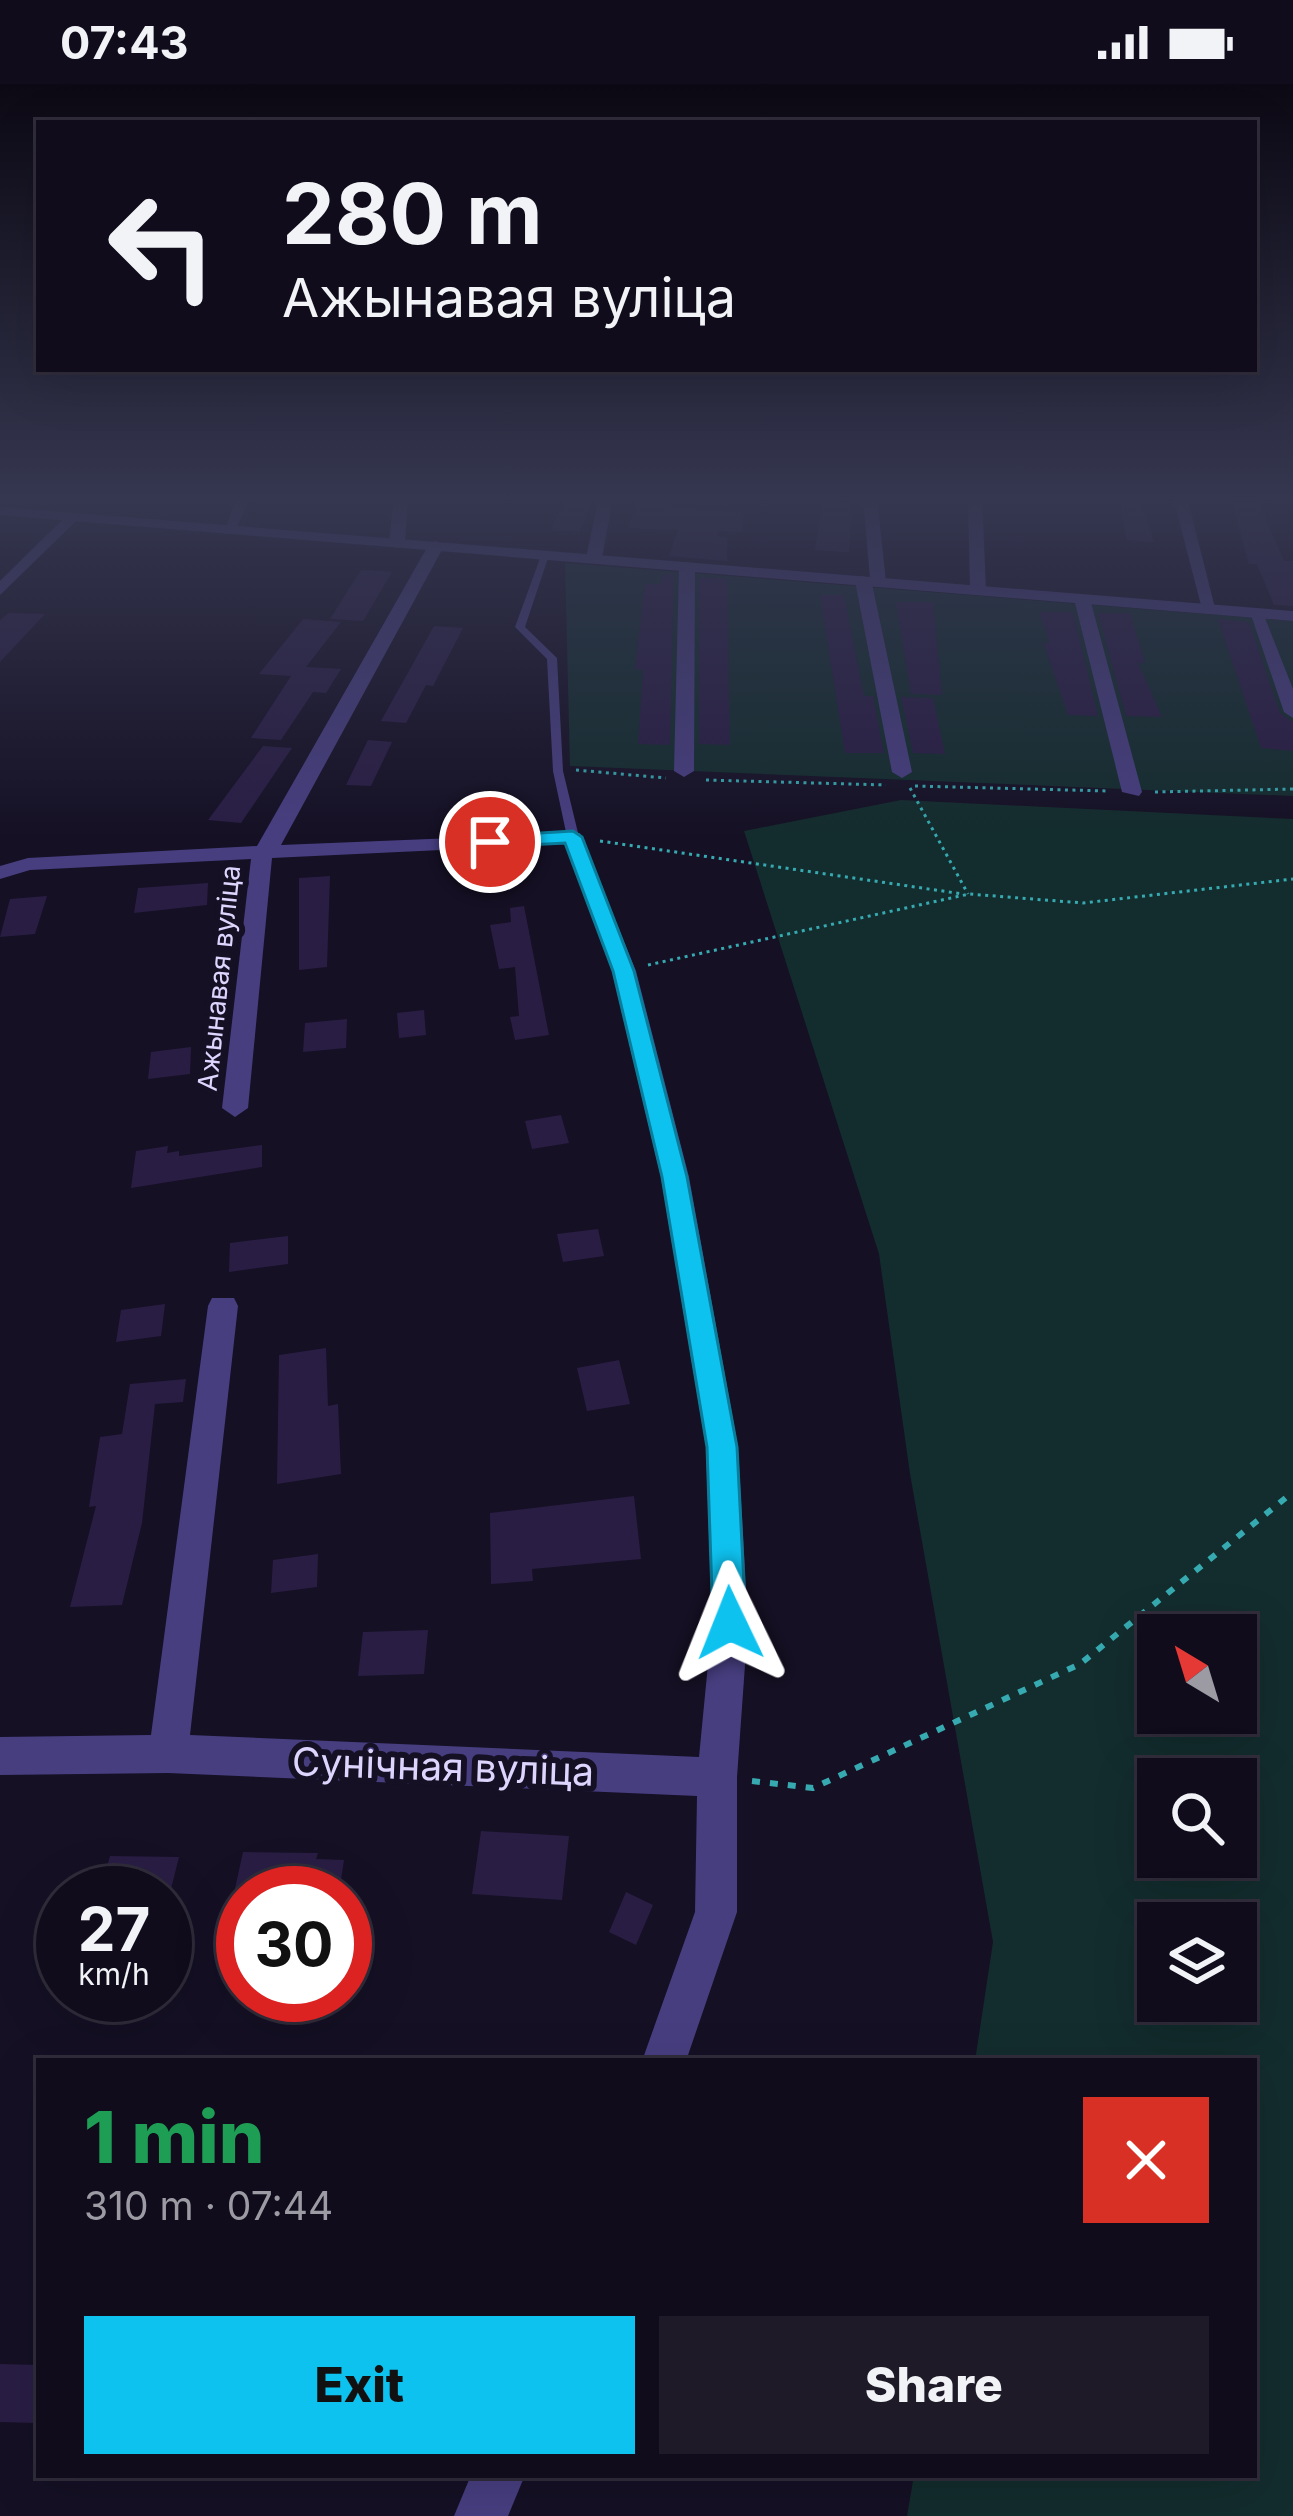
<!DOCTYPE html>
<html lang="en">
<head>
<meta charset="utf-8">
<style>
  :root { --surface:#100c1b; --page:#1e1a28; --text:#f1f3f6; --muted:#9c9ba3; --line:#302c3a; --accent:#0ec2f0 }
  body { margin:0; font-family:Inter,sans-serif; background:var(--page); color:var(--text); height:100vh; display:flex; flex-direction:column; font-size:45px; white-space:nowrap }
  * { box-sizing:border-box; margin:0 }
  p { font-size:39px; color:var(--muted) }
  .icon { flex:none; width:66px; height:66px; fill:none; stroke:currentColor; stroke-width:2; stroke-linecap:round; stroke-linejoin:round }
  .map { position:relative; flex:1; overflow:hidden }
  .drawer { position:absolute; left:36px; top:1974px; width:1221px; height:420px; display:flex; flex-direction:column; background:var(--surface); border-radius:0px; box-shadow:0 12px 48px #0002,0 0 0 3px var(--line) }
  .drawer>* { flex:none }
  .top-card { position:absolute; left:36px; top:36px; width:1221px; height:252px; border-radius:0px; box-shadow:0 12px 48px #0002,0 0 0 3px var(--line); background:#100c1b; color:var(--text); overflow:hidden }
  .needle { width:78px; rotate:322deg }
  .fabs { position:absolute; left:1137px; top:1530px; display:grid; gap:24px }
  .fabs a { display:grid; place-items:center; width:120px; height:120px; border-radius:0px; background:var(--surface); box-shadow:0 12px 48px #0002,0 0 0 3px var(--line); font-size:60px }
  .speed { position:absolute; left:36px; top:1782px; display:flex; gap:24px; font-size:60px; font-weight:700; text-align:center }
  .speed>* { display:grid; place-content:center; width:156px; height:156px; border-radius:50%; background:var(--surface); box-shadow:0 12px 48px #0002,0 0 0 3px var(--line); line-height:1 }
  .speed small { font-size:30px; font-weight:400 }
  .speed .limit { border:18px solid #d22; background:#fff; color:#111 }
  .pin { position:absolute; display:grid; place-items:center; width:102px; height:102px; color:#fff; margin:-51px; border:6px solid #fff; border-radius:50%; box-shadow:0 3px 12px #0007 }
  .me { position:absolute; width:132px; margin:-66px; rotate:358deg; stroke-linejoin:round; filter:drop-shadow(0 0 9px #0008) }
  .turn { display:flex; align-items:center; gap:42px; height:252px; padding:0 48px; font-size:54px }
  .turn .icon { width:156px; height:156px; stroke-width:2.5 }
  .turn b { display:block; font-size:84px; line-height:102px }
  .round { display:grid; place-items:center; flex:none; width:126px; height:126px; border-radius:0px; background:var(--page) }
  .headline { display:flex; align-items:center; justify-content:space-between; height:204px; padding:0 48px }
  h1 { font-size:72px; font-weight:800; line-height:90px; color:#1e9e55 }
  .cta { display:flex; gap:24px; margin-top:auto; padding:24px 48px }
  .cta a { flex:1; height:138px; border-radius:0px; background:var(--accent); color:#111; font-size:48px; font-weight:800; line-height:138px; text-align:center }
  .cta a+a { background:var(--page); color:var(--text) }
  .status { display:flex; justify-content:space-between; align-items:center; height:84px; padding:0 60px; background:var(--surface); direction:ltr }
  .status svg { height:33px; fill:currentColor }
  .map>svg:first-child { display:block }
</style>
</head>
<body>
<div class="status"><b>07:43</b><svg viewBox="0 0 49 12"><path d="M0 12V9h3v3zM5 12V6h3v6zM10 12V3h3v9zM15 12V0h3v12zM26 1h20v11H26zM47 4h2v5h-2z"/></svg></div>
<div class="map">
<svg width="1293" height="2432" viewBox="0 0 1293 2432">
  <rect width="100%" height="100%" fill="#151024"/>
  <!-- green -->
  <g fill="#132c2d" fill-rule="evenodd">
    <path d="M 565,479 L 1293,537 L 1293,712 L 570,682 Z"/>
    <path d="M 901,716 L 1293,735 L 1293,2432 L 907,2432 L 914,2391 L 1254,2391 L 1254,1977 L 975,1977 L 993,1858 L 910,1390 L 879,1170 L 744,747 ZM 1158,1551 L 1236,1551 L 1236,1629 L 1158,1629 ZM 1158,1695 L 1236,1695 L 1236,1773 L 1158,1773 ZM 1158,1839 L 1236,1839 L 1236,1917 L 1158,1917 Z"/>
  </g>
  <!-- building -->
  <g fill="#291d44">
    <path d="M 565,413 L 593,413 L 580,447 L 551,446 Z"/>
    <path d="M 639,413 L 668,413 L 667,423 L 743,428 L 742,448 L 719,447 L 717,453 L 727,454 L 727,477 L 669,472 L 678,446 L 629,444 Z"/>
    <path d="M 1119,414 L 1140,415 L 1154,458 L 1127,456 Z"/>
    <path d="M 823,416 L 852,417 L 849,468 L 815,466 Z"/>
    <path d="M 1232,418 L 1258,419 L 1284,477 L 1293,477 L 1293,522 L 1274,521 L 1257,480 L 1249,480 Z"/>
    <path d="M 361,486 L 392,488 L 363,537 L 330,535 Z"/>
    <path d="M 663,490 L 674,491 L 670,661 L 638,660 L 643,586 L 635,585 L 645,500 L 660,500 Z"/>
    <path d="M 699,493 L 727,495 L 730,661 L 699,660 Z"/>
    <path d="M 820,511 L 844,511 L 864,612 L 873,612 L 884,669 L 845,669 Z"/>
    <path d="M 896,518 L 933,518 L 942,611 L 911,610 Z"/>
    <path d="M 1039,528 L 1073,528 L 1098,632 L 1068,631 L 1043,558 L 1050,559 Z"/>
    <path d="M 9,529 L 45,530 L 0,578 L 0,536 Z"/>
    <path d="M 1098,529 L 1130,529 L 1145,579 L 1138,579 L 1162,633 L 1126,632 Z"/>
    <path d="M 303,535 L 341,538 L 306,583 L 341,585 L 326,609 L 313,608 L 281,656 L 251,654 L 291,592 L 259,590 Z"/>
    <path d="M 1218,535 L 1249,538 L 1280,629 L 1293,638 L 1293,667 L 1261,664 Z"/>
    <path d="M 434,542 L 463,544 L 433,602 L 426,601 L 406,639 L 381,637 Z"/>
    <path d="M 901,613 L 933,614 L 945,670 L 913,669 Z"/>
    <path d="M 368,656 L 392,658 L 371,702 L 346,701 Z"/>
    <path d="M 263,662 L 292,664 L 241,739 L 208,736 Z"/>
    <path d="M 330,792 L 327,883 L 299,886 L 299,794 Z"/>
    <path d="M 208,799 L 207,821 L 134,829 L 138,804 Z"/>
    <path d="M 47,812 L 35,850 L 0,853 L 10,815 Z"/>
    <path d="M 524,822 L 549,951 L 515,956 L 510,933 L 519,932 L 515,883 L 499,885 L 490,841 L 511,838 L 510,824 Z"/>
    <path d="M 424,926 L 426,951 L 399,954 L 397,929 Z"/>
    <path d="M 347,935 L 346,964 L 303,968 L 305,939 Z"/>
    <path d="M 191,963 L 190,990 L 148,995 L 151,968 Z"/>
    <path d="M 561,1031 L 569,1059 L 532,1065 L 525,1037 Z"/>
    <path d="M 262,1061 L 262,1083 L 131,1104 L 136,1067 L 168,1062 L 167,1069 L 179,1067 L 179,1072 Z"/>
    <path d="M 598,1145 L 604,1172 L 563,1178 L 557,1150 Z"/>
    <path d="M 288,1152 L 288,1180 L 229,1188 L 230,1159 Z"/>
    <path d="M 165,1220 L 161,1252 L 116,1258 L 121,1226 Z"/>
    <path d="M 326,1264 L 328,1322 L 338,1320 L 341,1390 L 277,1400 L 279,1271 Z"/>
    <path d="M 619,1276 L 630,1320 L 587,1327 L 577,1284 Z"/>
    <path d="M 186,1295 L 183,1318 L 155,1320 L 142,1439 L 122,1521 L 70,1523 L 96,1422 L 89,1423 L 100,1353 L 122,1350 L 130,1300 Z"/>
    <path d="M 634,1412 L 641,1475 L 532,1485 L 533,1497 L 491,1500 L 490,1429 Z"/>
    <path d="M 318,1470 L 317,1503 L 271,1509 L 273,1476 Z"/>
    <path d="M 428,1546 L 424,1590 L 358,1592 L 363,1548 Z"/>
    <path d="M 481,1747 L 569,1752 L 562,1816 L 472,1810 Z"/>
    <path d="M 243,1768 L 318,1769 L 316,1775 L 344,1776 L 339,1809 L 234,1809 Z"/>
    <path d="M 110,1772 L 179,1773 L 170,1809 L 100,1809 Z"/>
    <path d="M 626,1808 L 653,1821 L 636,1861 L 609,1848 Z"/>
    <path d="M 0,2280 L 39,2281 L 34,2339 L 0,2338 Z"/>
  </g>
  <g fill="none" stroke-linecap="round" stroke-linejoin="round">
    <!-- path-far1 -->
    <g stroke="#36aab0" stroke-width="3" stroke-dasharray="3 4.5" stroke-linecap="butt">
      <path d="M 576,686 L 666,694"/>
      <path d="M 706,696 L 886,701"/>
      <path d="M 915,702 L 1108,707"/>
      <path d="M 910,704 L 968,810"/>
      <path d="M 1155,708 L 1293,705"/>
      <path d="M 600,757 L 963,810"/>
      <path d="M 648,881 L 969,810 L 1083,819 L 1293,795"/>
    </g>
    <!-- path -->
    <path stroke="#36aab0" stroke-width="6" stroke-dasharray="8 10" stroke-linecap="butt" d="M 752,1697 L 813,1704 L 1080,1580 L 1293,1408"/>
    <!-- service -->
    <path fill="#473e80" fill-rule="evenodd" d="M 542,469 L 549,471 L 525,543 L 557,574 L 563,687 L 579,753 L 573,756 L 567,753 L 553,687 L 547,575 L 515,543 Z"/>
    <!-- minor -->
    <g fill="#473e80" fill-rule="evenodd">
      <path d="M 236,413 L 250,413 L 234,450 L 224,450 Z"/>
      <path d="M 394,413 L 408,413 L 405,459 L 397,464 L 389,459 Z"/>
      <path d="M 599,413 L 613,413 L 602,474 L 594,479 L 586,474 Z"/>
      <path d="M 863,413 L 877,413 L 886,498 L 872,500 L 912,688 L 902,694 L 892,688 L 855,497 L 863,492 L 870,495 Z"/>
      <path d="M 968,413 L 982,413 L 986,506 L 978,511 L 970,506 Z"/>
      <path d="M 1173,413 L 1187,413 L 1216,528 L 1202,525 Z"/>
      <path d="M 67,431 L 79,434 L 0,511 L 0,497 Z"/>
      <path d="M 436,457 L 444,462 L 281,761 L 580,749 L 636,887 L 689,1093 L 738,1363 L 748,1539 L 737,1693 L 737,1828 L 686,1977 L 642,1977 L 695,1828 L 697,1712 L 168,1689 L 0,1691 L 0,1653 L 151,1651 L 208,1222 L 212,1214 L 234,1214 L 238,1222 L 190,1651 L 699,1673 L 712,1539 L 706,1363 L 661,1093 L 612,887 L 565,760 L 272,774 L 248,1024 L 235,1033 L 222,1024 L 251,775 L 30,786 L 0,795 L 0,782 L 28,774 L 257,762 L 428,462 Z"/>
      <path d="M 687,478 L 695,483 L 694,687 L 684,693 L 674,687 L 679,483 Z"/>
      <path d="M 1082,510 L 1090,515 L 1142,708 L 1139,712 L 1122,708 L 1074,515 Z"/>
      <path d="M 1249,525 L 1263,529 L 1293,605 L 1293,634 L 1284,628 Z"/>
      <path d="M 471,2391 L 525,2391 L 508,2432 L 454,2432 Z"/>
    </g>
    <!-- tertiary -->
    <path fill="#473e80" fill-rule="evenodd" d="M 0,423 L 1293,527 L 1293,537 L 0,431 Z"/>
  </g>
  <!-- sky -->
  <linearGradient id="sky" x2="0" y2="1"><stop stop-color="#0c0914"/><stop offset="0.55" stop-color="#353750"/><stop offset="1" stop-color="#353750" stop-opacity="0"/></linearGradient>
  <rect width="1293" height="754" fill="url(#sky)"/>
  <!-- route -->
  <path fill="#0ec2f0" stroke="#097e9c" stroke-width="3" d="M 573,747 L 582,753 L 634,887 L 687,1093 L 737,1363 L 746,1539 L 741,1550 L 730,1554 L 718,1550 L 713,1539 L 707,1363 L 662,1093 L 613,887 L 565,759 L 490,763 L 481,758 L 490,752 Z"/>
  <g text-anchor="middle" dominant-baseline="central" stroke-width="12" stroke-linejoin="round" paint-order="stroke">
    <!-- far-street labels -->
    <g font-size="27" fill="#ddd5fd" stroke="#151024">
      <text transform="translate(219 894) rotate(-84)">Ажынавая вуліца</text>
    </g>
    <!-- near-street labels -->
    <g font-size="39" fill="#ddd5fd" stroke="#151024">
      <text transform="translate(443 1682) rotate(2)">Сунічная вуліца</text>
    </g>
  </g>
</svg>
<div class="fabs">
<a><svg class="needle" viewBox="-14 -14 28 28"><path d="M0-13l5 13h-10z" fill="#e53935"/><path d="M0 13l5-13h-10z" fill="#9c9ba3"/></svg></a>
<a><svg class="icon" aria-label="search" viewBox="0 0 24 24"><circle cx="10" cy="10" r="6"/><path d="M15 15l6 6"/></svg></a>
<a><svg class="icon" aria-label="layers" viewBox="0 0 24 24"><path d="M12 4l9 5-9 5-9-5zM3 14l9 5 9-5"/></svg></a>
</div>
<div class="speed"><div>27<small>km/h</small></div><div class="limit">30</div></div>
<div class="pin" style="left:490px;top:758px;background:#d93025"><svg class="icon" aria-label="arrive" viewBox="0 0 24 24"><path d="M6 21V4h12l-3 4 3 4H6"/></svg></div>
<svg class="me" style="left:730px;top:1539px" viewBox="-20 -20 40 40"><path d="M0-17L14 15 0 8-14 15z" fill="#0ec2f0" stroke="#fff" stroke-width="4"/></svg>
<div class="top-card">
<div class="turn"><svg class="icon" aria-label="left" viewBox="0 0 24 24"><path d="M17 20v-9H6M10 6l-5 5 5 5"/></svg><div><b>280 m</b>Ажынавая вуліца</div></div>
</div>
<section class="drawer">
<div class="headline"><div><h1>1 min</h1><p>310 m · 07:44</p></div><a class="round" style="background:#d93025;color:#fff"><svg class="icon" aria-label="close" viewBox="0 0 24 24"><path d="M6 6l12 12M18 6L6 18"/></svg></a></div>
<div class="cta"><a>Exit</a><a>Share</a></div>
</section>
</div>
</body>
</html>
